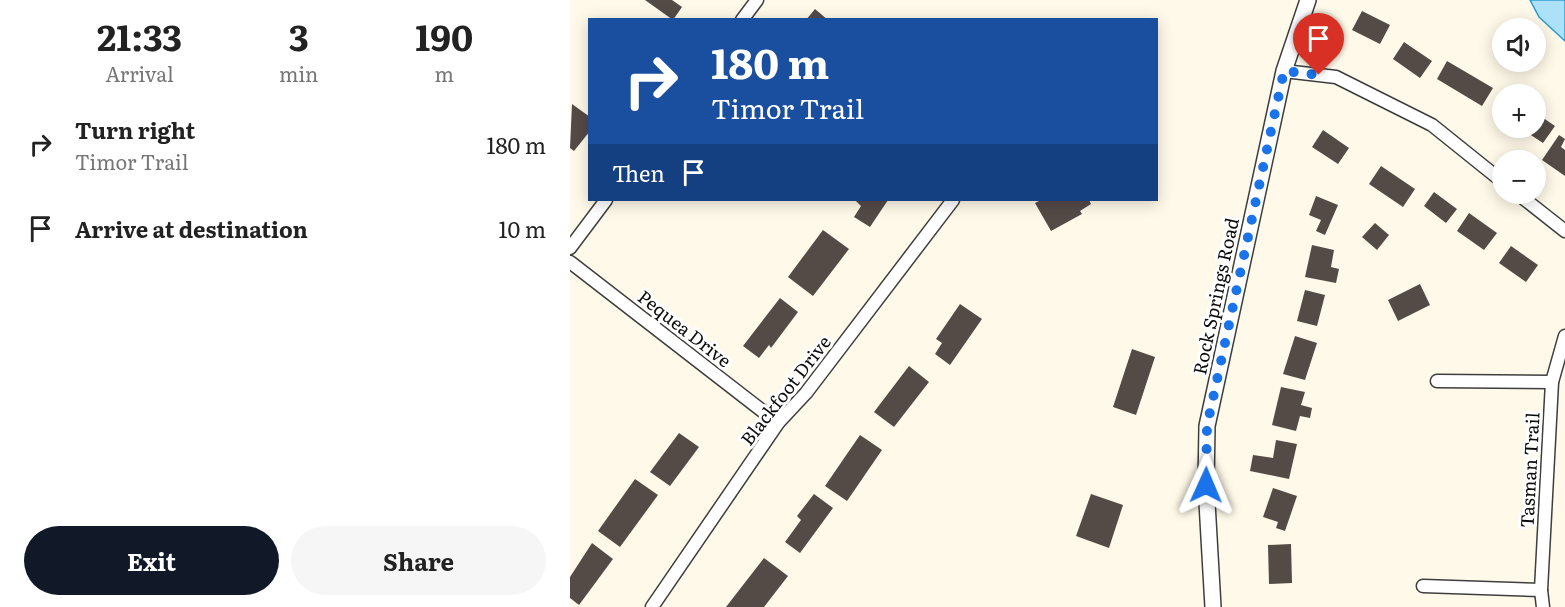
<!DOCTYPE html>
<html lang="en">
<head>
<meta charset="utf-8">
<style>
  :root { --surface:#fff; --page:#f6f6f6; --text:#222; --muted:#767676; --accent:#111827 }
  body { margin:0; font-family:Literata,serif; background:var(--page); color:var(--text); height:100vh; display:flex; flex-direction:column; font-size:22px; white-space:nowrap }
  * { box-sizing:border-box; margin:0 }
  p { font-size:20px; color:var(--muted) }
  .icon { flex:none; width:33px; height:33px; fill:none; stroke:currentColor; stroke-width:2; stroke-linecap:round; stroke-linejoin:round }
  .map { position:relative; flex:1; overflow:hidden }
  .side { display:flex; flex-direction:column; background:var(--surface); width:570px }
  .side>* { flex:none }
  .top-card { position:absolute; left:18px; top:18px; width:570px; height:183px; border-radius:0px; box-shadow:0 3px 15px #0003; background:#1a4fa0; color:#fff; overflow:hidden }
  .fabs { position:absolute; left:922px; top:18px; display:grid; gap:12px }
  .fabs a { display:grid; place-items:center; width:54px; height:54px; border-radius:50%; background:var(--surface); box-shadow:0 3px 15px #0003; font-size:30px }
  .pin { position:absolute; display:grid; place-items:center; width:51px; height:51px; color:#fff; margin:-62px -26px; border-radius:50% 50% 50% 0; rotate:-45deg; box-shadow:0 0 6px #0007 }
  .pin .icon { rotate:45deg }
  .me { position:absolute; width:66px; margin:-33px; rotate:1deg; stroke-linejoin:round; filter:drop-shadow(0 0 4px #0008) }
  .turn { display:flex; align-items:center; gap:21px; height:126px; padding:0 24px; font-size:27px }
  .turn .icon { width:78px; height:78px; stroke-width:2.5 }
  .turn b { display:block; font-size:42px; line-height:51px }
  .then { display:flex; align-items:center; height:57px; padding:0 24px; background:#0003; gap:12px; font-size:22px }
  .eta { display:flex; justify-content:space-evenly; align-items:center; height:102px; text-align:center }
  .eta b { font-size:36px; font-weight:700; line-height:42px }
  .cta { display:flex; gap:12px; margin-top:auto; padding:12px 24px }
  .cta a { flex:1; height:69px; border-radius:36px; background:var(--accent); color:#fff; font-size:24px; font-weight:700; line-height:69px; text-align:center }
  .cta a+a { background:var(--page); color:var(--text) }
  ul { padding:0; list-style:none }
  li { display:flex; align-items:center; gap:18px; height:84px; padding:0 24px }
  li div { flex:1 }
  li b { display:block; font-size:22px }
  li em { font-style:normal }
  main { display:flex; flex:1; min-height:0 }
  .map>svg:first-child { display:block }
</style>
</head>
<body>
<main>
<section class="side">
<div class="eta">
<div><b>21:33</b><p>Arrival</p></div>
<div><b>3</b><p>min</p></div>
<div><b>190</b><p>m</p></div>
</div>
<ul>
<li><svg class="icon" aria-label="right" viewBox="0 0 24 24"><path d="M7 20v-9h11M14 6l5 5-5 5"/></svg><div><b>Turn right</b><p>Timor Trail</p></div><em>180 m</em></li>
<li><svg class="icon" aria-label="arrive" viewBox="0 0 24 24"><path d="M6 21V4h12l-3 4 3 4H6"/></svg><div><b>Arrive at destination</b></div><em>10 m</em></li>
</ul>
<div class="cta"><a>Exit</a><a>Share</a></div>
</section>
<div class="map">
<svg width="995" height="607" viewBox="0 0 995 607">
  <rect width="100%" height="100%" fill="#fff9e9"/>
  <!-- water -->
  <path fill="#ace1f8" stroke="#309dd2" stroke-width="1.5" d="M 960,0 L 995,0 L 995,41 L 969,17 Z"/>
  <!-- building -->
  <g fill="#544b47">
    <path d="M 75,0 L 102,0 L 112,7 L 103,20 Z"/>
    <path d="M 245,9 L 258,20 L 236,20 Z"/>
    <path d="M 792,11 L 820,25 L 810,44 L 782,30 Z"/>
    <path d="M 834,42 L 862,61 L 850,78 L 823,59 Z"/>
    <path d="M 877,61 L 923,88 L 912,106 L 867,79 Z"/>
    <path d="M 2,104 L 20,117 L 20,131 L 4,151 L 0,148 Z"/>
    <path d="M 966,113 L 985,126 L 973,143 L 950,128 L 966,128 Z"/>
    <path d="M 753,130 L 779,148 L 768,164 L 742,147 Z"/>
    <path d="M 989,135 L 995,139 L 991,147 L 995,150 L 995,176 L 972,160 Z"/>
    <path d="M 811,166 L 845,189 L 833,207 L 799,184 Z"/>
    <path d="M 864,192 L 887,209 L 876,223 L 854,206 Z"/>
    <path d="M 746,196 L 768,205 L 755,235 L 746,231 L 751,220 L 739,215 Z"/>
    <path d="M 285,200 L 318,200 L 300,227 L 284,217 L 291,206 Z"/>
    <path d="M 471,200 L 519,200 L 521,204 L 510,211 L 512,214 L 481,231 L 465,203 Z"/>
    <path d="M 899,213 L 927,233 L 914,250 L 887,231 Z"/>
    <path d="M 805,223 L 819,235 L 807,250 L 792,237 Z"/>
    <path d="M 253,230 L 279,249 L 243,296 L 218,277 Z"/>
    <path d="M 742,245 L 764,250 L 761,267 L 769,269 L 766,283 L 735,277 Z"/>
    <path d="M 941,246 L 968,265 L 956,282 L 929,263 Z"/>
    <path d="M 850,284 L 860,305 L 828,321 L 818,300 Z"/>
    <path d="M 735,290 L 755,295 L 747,326 L 727,321 Z"/>
    <path d="M 210,298 L 228,312 L 201,348 L 199,345 L 189,358 L 173,346 Z"/>
    <path d="M 390,304 L 412,319 L 380,365 L 365,354 L 372,343 L 366,339 Z"/>
    <path d="M 725,336 L 747,343 L 735,380 L 713,374 Z"/>
    <path d="M 562,349 L 585,357 L 566,415 L 543,407 Z"/>
    <path d="M 339,366 L 359,382 L 324,427 L 304,412 Z"/>
    <path d="M 711,387 L 735,392 L 731,405 L 742,408 L 740,418 L 730,416 L 726,431 L 702,425 Z"/>
    <path d="M 109,433 L 129,447 L 100,486 L 80,472 Z"/>
    <path d="M 290,435 L 312,450 L 277,501 L 255,486 Z"/>
    <path d="M 706,440 L 727,444 L 719,479 L 680,471 L 683,455 L 703,458 Z"/>
    <path d="M 65,479 L 88,495 L 50,547 L 28,531 Z"/>
    <path d="M 703,488 L 727,496 L 715,531 L 706,528 L 708,522 L 693,517 Z"/>
    <path d="M 244,494 L 263,508 L 230,553 L 215,542 L 231,520 L 227,516 Z"/>
    <path d="M 521,494 L 553,505 L 539,548 L 506,536 Z"/>
    <path d="M 22,543 L 43,559 L 9,605 L 0,598 L 0,577 Z"/>
    <path d="M 721,544 L 722,583 L 699,584 L 698,545 Z"/>
    <path d="M 194,558 L 218,576 L 194,607 L 156,607 Z"/>
  </g>
  <g fill="none" stroke-linecap="round" stroke-linejoin="round">
    <!-- minor casing -->
    <g stroke="#3e3e3e" stroke-width="15">
      <g id="minor">
        <path d="M 172,20 L 187,0"/>
        <path d="M 714,71 L 766,77 L 862,125 L 933,182"/>
        <path d="M 948,194 L 995,231"/>
        <path d="M 0,248 L 36,200"/>
        <path d="M 0,262 L 208,423"/>
        <path d="M 867,381 L 982,382"/>
        <path d="M 853,586 L 971,590"/>
        <path d="M 82,607 L 208,423 L 236,393 L 383,200"/>
        <path d="M 973,607 L 971,590 L 982,382 L 995,336"/>
      </g>
    </g>
    <!-- tertiary casing -->
    <g stroke="#3e3e3e" stroke-width="18">
      <path id="tertiary" d="M 643,607 L 636,485 L 637,426 L 714,71 L 738,0"/>
    </g>
    <!-- minor -->
    <use href="#minor" stroke="#fff" stroke-width="12"/>
    <!-- tertiary -->
    <use href="#tertiary" stroke="#fff" stroke-width="15"/>
  </g>
  <g fill="none" stroke-linecap="round" stroke-linejoin="round">
    <!-- route -->
    <path stroke="#1a73e8" stroke-width="10" stroke-dasharray="0 18" d="M 636,485 L 637,426 L 714,71 L 749,75"/>
  </g>
  <g text-anchor="middle" dominant-baseline="central" stroke-width="6" stroke-linejoin="round" paint-order="stroke">
    <!-- street labels -->
    <g font-size="18" fill="#0b0b0b" stroke="#fff">
      <text transform="translate(645 296) rotate(-78)">Rock Springs Road</text>
      <text transform="translate(115 328) rotate(38)">Pequea Drive</text>
      <text transform="translate(215 390) rotate(-52)">Blackfoot Drive</text>
      <text transform="translate(959 470) rotate(-87)">Tasman Trail</text>
    </g>
  </g>
</svg>
<div class="fabs">
<a><svg class="icon" aria-label="sound" viewBox="0 0 24 24"><path d="M4 9h4l5-4v14l-5-4H4zM17 9q2 3 0 6"/></svg></a>
<a>+</a>
<a>−</a>
</div>
<div class="pin" style="left:749px;top:75px;background:#d93025"><svg class="icon" aria-label="arrive" viewBox="0 0 24 24"><path d="M6 21V4h12l-3 4 3 4H6"/></svg></div>
<svg class="me" style="left:636px;top:485px" viewBox="-20 -20 40 40"><path d="M0-17L14 15 0 8-14 15z" fill="#1a73e8" stroke="#fff" stroke-width="4"/></svg>
<div class="top-card">
<div class="turn"><svg class="icon" aria-label="right" viewBox="0 0 24 24"><path d="M7 20v-9h11M14 6l5 5-5 5"/></svg><div><b>180 m</b>Timor Trail</div></div>
<div class="then">Then<svg class="icon" aria-label="arrive" viewBox="0 0 24 24"><path d="M6 21V4h12l-3 4 3 4H6"/></svg></div>
</div>
</div>
</main>
</body>
</html>
